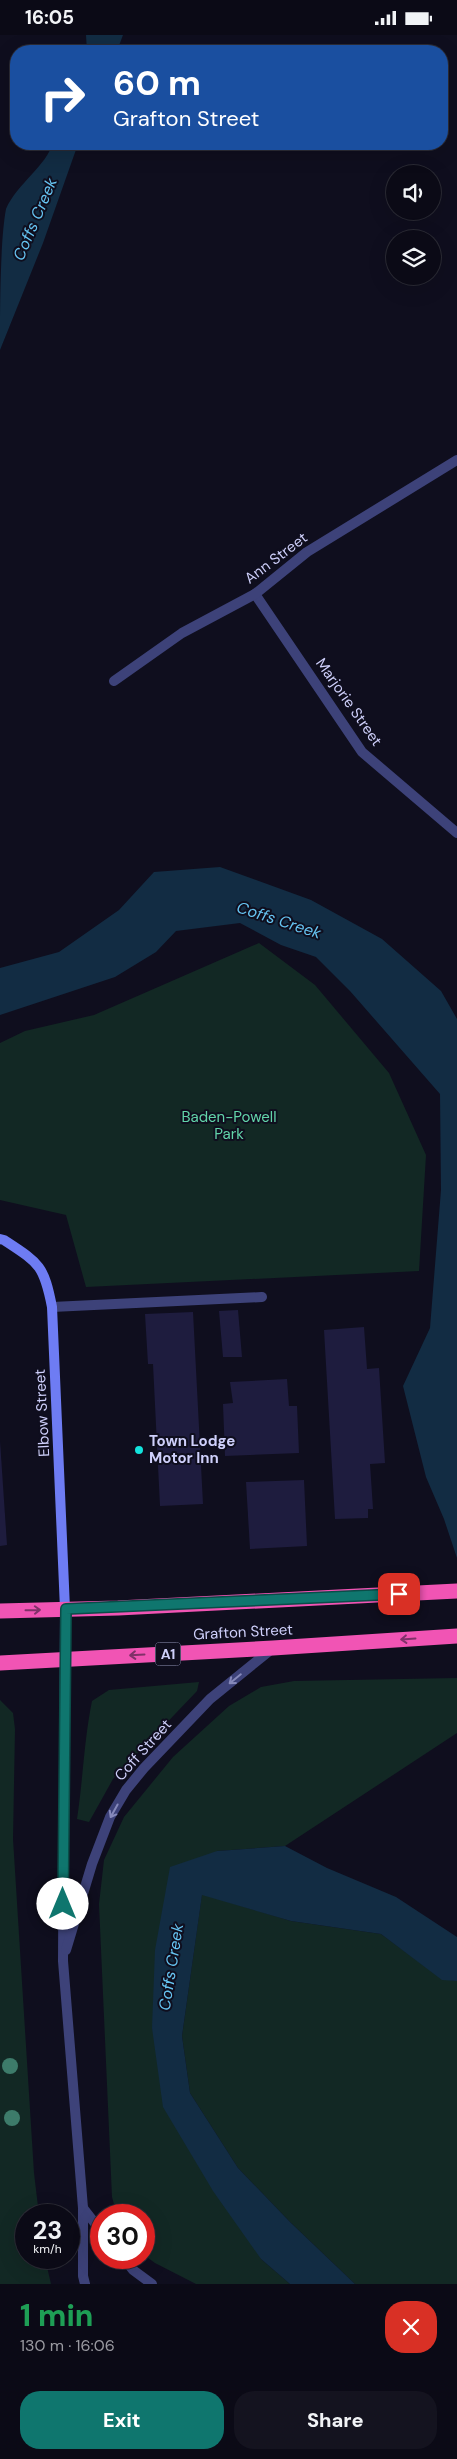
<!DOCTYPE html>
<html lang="en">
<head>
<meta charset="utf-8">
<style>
  :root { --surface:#0b0a16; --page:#14131f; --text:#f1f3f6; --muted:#9a9aa1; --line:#2b2b35; --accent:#0f766e }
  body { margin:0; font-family:"DM Sans",sans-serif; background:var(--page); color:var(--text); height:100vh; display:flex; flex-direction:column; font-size:19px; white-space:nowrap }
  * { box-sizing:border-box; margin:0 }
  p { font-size:16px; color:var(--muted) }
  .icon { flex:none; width:28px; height:28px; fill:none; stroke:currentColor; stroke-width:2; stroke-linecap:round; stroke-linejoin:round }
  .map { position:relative; height:2249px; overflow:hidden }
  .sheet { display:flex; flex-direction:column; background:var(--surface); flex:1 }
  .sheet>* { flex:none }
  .top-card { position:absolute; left:10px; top:10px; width:438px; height:105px; border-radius:20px; box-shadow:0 5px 20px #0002,0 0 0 1px var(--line); background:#1a4fa0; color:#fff; overflow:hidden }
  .fabs { position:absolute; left:386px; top:130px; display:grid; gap:10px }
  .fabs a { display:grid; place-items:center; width:55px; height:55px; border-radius:50%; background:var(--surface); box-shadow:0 5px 20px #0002,0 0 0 1px var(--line); font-size:25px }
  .speed { position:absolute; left:15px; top:2169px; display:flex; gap:10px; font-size:25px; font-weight:700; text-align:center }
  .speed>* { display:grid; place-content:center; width:65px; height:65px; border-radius:50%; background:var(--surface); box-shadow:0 5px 20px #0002,0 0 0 1px var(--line); line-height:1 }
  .speed small { font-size:12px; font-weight:400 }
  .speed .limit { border:8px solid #d22; background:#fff; color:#111 }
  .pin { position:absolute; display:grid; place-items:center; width:42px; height:42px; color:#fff; margin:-21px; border-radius:10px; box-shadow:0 2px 8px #0006 }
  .me { position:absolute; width:55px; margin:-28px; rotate:0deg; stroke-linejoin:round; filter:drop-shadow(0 0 4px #0008) }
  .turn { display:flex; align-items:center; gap:18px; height:105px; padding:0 20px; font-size:22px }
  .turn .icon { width:65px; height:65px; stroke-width:2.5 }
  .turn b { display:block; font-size:35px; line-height:42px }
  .round { display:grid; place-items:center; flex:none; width:52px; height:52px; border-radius:20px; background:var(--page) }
  .overview { display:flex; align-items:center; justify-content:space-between; height:85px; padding:0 20px }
  h1 { font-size:30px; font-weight:800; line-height:38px; color:#1e9e55 }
  .cta { display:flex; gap:10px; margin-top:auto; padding:10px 20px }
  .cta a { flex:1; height:58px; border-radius:20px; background:var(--accent); color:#fff; font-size:20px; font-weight:800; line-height:58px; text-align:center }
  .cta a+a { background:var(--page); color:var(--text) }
  .status { display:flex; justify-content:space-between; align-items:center; height:35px; padding:0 25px; background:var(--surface); direction:ltr }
  .status svg { height:14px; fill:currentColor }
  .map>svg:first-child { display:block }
</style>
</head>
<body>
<div class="status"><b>16:05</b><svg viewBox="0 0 49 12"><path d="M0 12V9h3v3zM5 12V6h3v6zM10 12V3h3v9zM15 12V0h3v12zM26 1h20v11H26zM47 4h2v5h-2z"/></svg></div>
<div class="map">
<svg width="457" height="2249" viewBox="0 0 457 2249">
  <rect width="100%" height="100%" fill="#0f0e1e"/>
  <!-- green -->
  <g fill="#122824">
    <path d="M 259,908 L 315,950 L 389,1038 L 426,1120 L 419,1236 L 86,1252 L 66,1180 L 0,1165 L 0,1008 L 25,996 L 94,980 Z"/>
    <path d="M 457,1643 L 457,1698 L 285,1811 L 217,1816 L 152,1993 L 261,2224 L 290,2249 L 196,2249 L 155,2228 L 144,2220 L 144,2180 L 117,2180 L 112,2162 L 99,1869 L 104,1825 L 124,1782 L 173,1722 L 229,1671 L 261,1652 L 294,1646 Z"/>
    <path d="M 199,1647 L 197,1656 L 113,1744 L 89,1787 L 77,1784 C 83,1745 84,1705 92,1666 L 109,1655 Z"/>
    <path d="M 0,1665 L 13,1678 L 15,1694 L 13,1804 L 34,2138 L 39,2180 L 26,2180 L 26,2222 L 45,2223 L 51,2249 L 0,2249 Z"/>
    <path d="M 202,1859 L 291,1886 L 381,1899 L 442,1944 L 457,1946 L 457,2249 L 355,2249 L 290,2187 L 238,2133 L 190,2058 L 182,2001 Z"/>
  </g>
  <!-- water -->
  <g fill="#122c43">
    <path d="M 86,0 L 123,0 L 117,16 L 87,16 Z"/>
    <path d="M 52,109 L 78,109 L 43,208 L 0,315 C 0,279 0,205 6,174 C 16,150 48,129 52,109 Z"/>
    <path d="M 220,832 L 311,865 L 382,904 L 441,956 L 457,984 L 457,1523 L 444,1484 L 426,1442 L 403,1351 L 430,1293 L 441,1155 L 440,1059 L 350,956 L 316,922 L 281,910 L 240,888 L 176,896 L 156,917 L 115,942 L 0,980 L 0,933 L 59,917 L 119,875 L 154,837 Z"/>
    <path d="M 285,1811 L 327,1833 L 396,1862 L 457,1902 L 457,1946 L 442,1945 L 381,1899 L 291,1886 L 202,1860 L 182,2001 L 190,2058 L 238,2133 L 290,2187 L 355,2249 L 290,2249 L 261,2224 L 213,2156 L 163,2072 L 152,1993 L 155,1915 L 170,1832 L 217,1816 Z"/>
  </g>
  <!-- building -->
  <g fill="#1e1c3e">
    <path d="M 238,1275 L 242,1322 L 223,1322 L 219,1276 Z"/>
    <path d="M 193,1277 L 203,1469 L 160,1471 L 153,1329 L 148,1329 L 145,1279 Z"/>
    <path d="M 364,1292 L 367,1334 L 379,1333 L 385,1428 L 370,1429 L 373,1474 L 368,1474 L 368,1483 L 335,1484 L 324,1295 Z"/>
    <path d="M 287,1344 L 289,1371 L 297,1371 L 299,1418 L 225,1421 L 223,1369 L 233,1368 L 230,1347 Z"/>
    <path d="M 0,1406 L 7,1510 L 0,1511 Z"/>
    <path d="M 304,1445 L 307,1511 L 250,1514 L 246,1447 Z"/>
  </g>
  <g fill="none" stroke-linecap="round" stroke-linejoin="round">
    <!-- lane -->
    <path stroke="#3d4279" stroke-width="10" d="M 52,1272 L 262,1262"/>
    <!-- street -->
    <g stroke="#3d4279" stroke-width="10">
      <path d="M 255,559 L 362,717 L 457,798"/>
      <path d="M 114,646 L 182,598 L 255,559 L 307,517 L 457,425"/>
      <path d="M 65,1574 L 63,1926 L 83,2173 L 83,2241 L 85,2249"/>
      <path d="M 66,1915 L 92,1829 L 110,1782 L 126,1755 L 144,1733 L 210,1664 L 273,1613"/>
      <path d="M 83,2173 L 101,2196"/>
      <path d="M 123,2222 L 133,2235 L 152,2249"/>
    </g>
    <!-- secondary -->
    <path stroke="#6e7cf3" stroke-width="10" d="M 0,1204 L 4,1205 C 39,1228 44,1230 52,1272 L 65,1574"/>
    <!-- highway -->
    <g stroke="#f154b4" stroke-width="15">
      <path d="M 0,1576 L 118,1573 L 457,1556"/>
      <path d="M 0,1628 L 273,1613 L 457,1601"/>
    </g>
  </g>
  <!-- trees -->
  <g fill="#3d7b6a">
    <circle cx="10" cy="2031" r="8"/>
    <circle cx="12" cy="2083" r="8"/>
  </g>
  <!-- one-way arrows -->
  <defs><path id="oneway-shaft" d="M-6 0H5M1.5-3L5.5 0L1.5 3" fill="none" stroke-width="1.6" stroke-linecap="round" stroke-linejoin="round" transform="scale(1.25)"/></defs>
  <g stroke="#803169">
    <use href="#oneway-shaft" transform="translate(33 1575) rotate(-1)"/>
    <use href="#oneway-shaft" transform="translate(408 1604) rotate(176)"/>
    <use href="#oneway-shaft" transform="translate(137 1620) rotate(177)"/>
  </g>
  <g stroke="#8689ba">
    <use href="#oneway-shaft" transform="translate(235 1644) rotate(141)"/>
    <use href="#oneway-shaft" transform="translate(114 1776) rotate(119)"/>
  </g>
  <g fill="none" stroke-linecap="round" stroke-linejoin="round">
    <!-- route casing -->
    <g stroke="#0a4d48" stroke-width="12">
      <path id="route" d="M 63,1869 L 66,1574 L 399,1559"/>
    </g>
    <!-- route -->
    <use href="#route" stroke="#0f766e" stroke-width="9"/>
  </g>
  <!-- markers -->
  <circle fill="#13e3dd" stroke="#0f0e1e" stroke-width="2" cx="139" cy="1415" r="5"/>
  <g text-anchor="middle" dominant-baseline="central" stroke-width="4" stroke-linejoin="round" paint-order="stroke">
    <!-- shield labels -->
    <rect fill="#0f0e1e" stroke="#9596b9" stroke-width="1" x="155.5" y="1607.5" width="25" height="23" rx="4"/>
    <g font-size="14" font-weight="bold" fill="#cfd0fb">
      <text x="168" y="1619">A1</text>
    </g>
    <!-- street labels -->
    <g font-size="15" fill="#cfd0fb" stroke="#0f0e1e">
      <text transform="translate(276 523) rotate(-37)">Ann Street</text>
      <text transform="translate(349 667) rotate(55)">Marjorie Street</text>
      <text transform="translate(42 1378) rotate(-93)">Elbow Street</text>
      <text transform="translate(243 1597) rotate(-3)">Grafton Street</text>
      <text transform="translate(143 1715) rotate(-48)">Coff Street</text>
    </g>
    <!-- park labels -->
    <g font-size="15" fill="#62d4a9" stroke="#0f0e1e">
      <text x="229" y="1082">Baden-Powell<tspan x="229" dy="17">Park</tspan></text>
    </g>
    <!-- poi labels -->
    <g font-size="15" font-weight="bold" fill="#cfd0fb" stroke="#0f0e1e" text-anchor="start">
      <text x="149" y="1406">Town Lodge<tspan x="149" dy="17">Motor Inn</tspan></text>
    </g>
    <!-- water labels -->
    <g font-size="16" font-style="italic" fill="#66c4f2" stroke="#0f0e1e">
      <text transform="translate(35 184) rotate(-67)">Coffs Creek</text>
      <text transform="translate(279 885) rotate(18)">Coffs Creek</text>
      <text transform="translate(171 1932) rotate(-81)">Coffs Creek</text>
    </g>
  </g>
</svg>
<div class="fabs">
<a><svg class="icon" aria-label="sound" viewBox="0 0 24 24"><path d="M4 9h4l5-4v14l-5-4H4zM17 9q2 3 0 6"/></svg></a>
<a><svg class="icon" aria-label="layers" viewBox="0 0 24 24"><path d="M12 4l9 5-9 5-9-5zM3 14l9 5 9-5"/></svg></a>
</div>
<div class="speed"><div>23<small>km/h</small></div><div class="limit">30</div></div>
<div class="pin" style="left:399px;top:1559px;background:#d93025"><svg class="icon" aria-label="arrive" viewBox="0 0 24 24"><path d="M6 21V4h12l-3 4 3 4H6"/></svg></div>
<svg class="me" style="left:63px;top:1869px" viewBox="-20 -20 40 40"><circle r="19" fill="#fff"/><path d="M0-13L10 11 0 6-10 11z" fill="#0f766e"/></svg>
<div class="top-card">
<div class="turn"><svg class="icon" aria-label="right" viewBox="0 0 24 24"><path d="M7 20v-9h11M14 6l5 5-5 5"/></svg><div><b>60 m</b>Grafton Street</div></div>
</div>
</div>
<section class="sheet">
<div class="overview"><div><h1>1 min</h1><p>130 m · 16:06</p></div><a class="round" style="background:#d93025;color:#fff"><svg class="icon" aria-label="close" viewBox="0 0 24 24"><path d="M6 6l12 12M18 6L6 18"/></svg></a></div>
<div class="cta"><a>Exit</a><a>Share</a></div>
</section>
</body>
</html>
